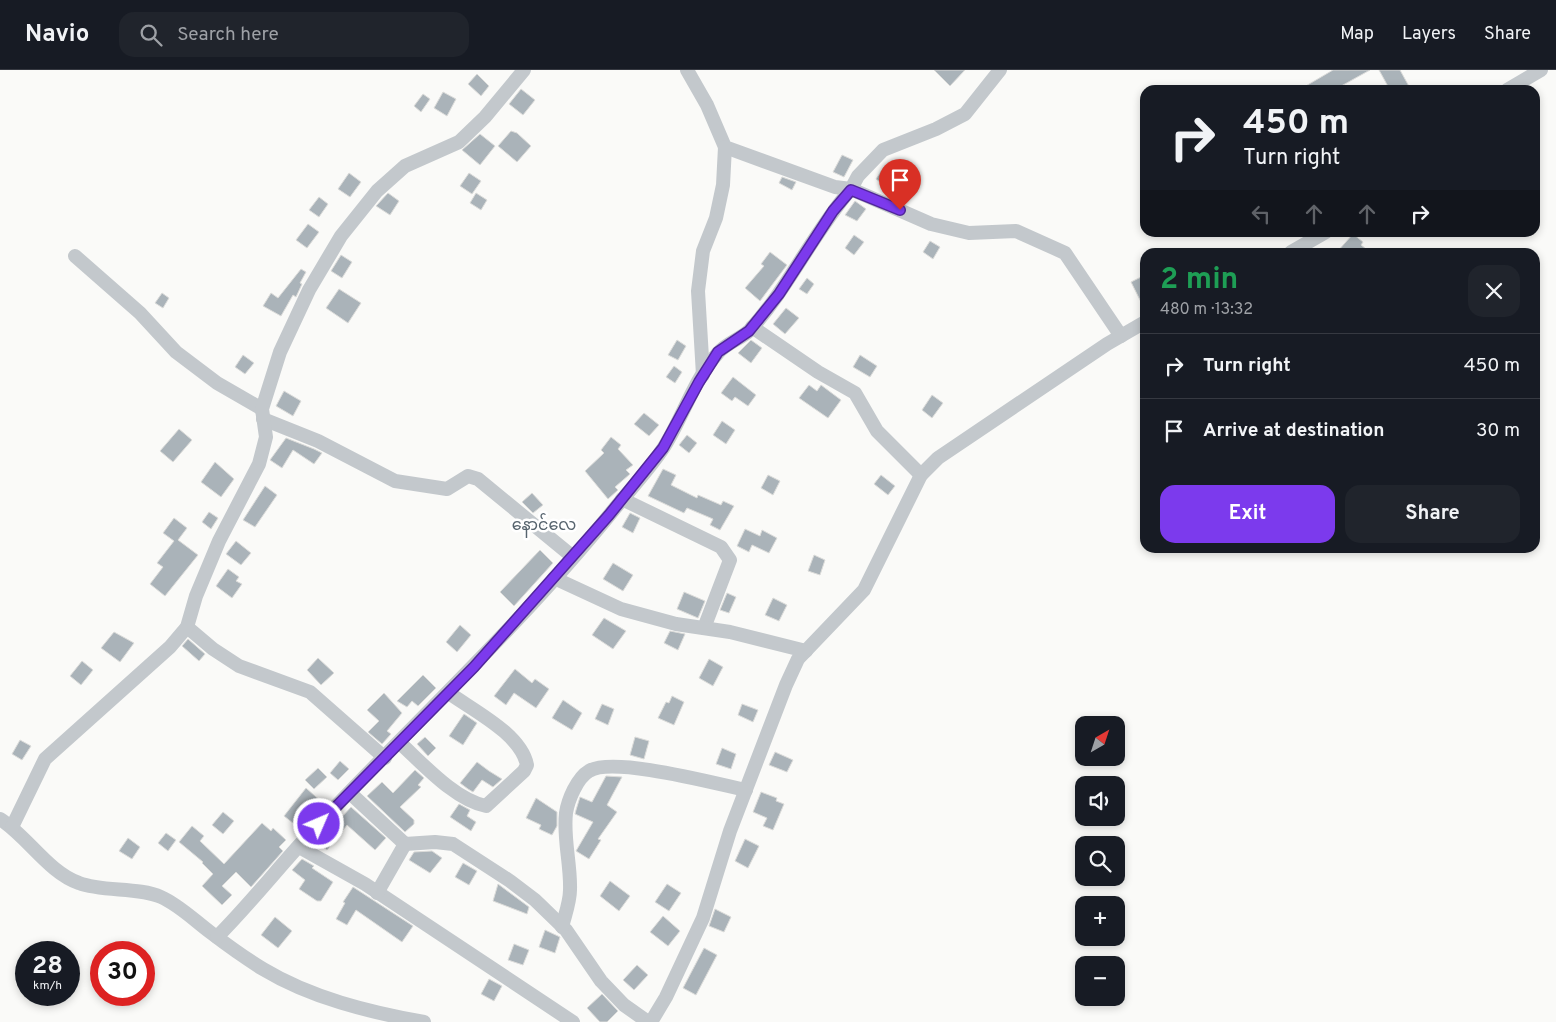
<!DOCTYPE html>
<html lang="en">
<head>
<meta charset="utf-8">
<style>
  :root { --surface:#171b24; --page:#20242c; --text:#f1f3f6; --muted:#9ea1a6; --line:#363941; --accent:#7c3aed }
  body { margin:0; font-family:Overpass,"Noto Sans Myanmar",sans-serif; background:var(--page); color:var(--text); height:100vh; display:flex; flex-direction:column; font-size:19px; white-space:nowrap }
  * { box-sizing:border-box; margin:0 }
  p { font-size:16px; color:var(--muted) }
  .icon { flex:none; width:28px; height:28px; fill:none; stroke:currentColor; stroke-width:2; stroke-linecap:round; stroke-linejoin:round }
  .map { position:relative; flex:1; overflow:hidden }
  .panel { position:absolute; left:1140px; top:178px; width:400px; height:305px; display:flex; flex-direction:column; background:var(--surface); border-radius:15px; box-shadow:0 2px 8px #0003 }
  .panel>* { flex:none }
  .top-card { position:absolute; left:1140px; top:15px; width:400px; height:152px; border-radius:15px; box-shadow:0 2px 8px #0003; background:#171b24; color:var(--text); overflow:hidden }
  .needle { width:32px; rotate:39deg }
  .tools { position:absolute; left:1075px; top:646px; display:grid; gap:10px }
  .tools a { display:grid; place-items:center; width:50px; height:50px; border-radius:10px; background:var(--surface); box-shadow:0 2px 8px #0003; font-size:25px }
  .speed { position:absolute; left:15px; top:871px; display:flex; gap:10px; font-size:25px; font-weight:700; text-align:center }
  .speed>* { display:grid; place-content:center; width:65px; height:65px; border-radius:50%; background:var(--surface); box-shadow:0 2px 8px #0003; line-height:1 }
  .speed small { font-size:12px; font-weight:400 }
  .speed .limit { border:8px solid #d22; background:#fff; color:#111 }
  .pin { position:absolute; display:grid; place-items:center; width:42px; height:42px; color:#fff; margin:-51px -21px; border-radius:50% 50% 50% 0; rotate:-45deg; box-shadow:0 0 5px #0007 }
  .pin .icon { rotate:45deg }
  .me { position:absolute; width:55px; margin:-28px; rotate:45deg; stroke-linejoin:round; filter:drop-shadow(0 0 4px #0008) }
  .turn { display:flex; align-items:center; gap:18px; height:105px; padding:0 20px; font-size:22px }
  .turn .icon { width:65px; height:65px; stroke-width:2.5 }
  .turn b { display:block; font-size:35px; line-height:42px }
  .lanes { display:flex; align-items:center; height:48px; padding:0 20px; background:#0003; justify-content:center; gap:25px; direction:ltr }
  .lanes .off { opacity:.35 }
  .round { display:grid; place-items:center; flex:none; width:52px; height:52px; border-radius:15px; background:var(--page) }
  .summary { display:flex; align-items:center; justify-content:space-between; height:85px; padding:0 20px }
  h1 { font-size:30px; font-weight:700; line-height:38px; color:#1e9e55 }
  .primary-button { display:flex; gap:10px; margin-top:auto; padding:10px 20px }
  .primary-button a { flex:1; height:58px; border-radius:15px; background:var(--accent); color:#fff; font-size:20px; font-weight:700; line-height:58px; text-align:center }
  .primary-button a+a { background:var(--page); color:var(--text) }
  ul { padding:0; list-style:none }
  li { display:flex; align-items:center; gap:15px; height:65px; padding:0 20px; border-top:1px solid var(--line) }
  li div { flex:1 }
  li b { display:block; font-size:19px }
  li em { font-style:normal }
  header { display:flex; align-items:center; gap:30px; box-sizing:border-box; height:70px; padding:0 25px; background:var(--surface); border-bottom:1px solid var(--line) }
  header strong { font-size:24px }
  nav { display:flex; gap:28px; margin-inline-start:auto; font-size:18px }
  .search { width:350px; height:45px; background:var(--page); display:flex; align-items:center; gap:12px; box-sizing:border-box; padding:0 18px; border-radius:15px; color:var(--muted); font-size:19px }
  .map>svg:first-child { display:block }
</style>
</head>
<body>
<header>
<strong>Navio</strong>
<div class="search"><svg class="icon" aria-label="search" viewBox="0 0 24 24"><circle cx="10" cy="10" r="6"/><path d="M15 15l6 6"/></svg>Search here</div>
<nav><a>Map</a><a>Layers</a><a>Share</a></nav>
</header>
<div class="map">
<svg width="1556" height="952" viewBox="0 0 1556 952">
  <rect width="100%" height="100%" fill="#fafaf8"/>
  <!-- building -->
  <g fill="#aab3b9" stroke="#dcdcda">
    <path d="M 934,0 L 965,0 L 950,16 Z"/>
    <path d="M 1333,0 L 1370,0 L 1334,20 L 1299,20 Z"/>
    <path d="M 1379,0 L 1400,0 L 1411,20 L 1390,20 Z"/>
    <path d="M 477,4 L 489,16 L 481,26 L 468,14 Z"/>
    <path d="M 521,19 L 535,30 L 523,45 L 509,34 Z"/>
    <path d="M 443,22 L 456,29 L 447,46 L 434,38 Z"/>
    <path d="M 423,24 L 430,29 L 421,42 L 414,36 Z"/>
    <path d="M 511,61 L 517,63 L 531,76 L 517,92 L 498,76 Z"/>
    <path d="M 480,64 L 495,76 L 480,95 L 462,80 Z"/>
    <path d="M 842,85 L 853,90 L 844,107 L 833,102 Z"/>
    <path d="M 884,97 L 895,104 L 887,117 L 876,109 Z"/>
    <path d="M 349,103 L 361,112 L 350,127 L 338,119 Z"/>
    <path d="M 469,103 L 481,111 L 472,124 L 460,116 Z"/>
    <path d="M 782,107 L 796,112 L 792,120 L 779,113 Z"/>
    <path d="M 388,123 L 399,131 L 390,145 L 376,136 Z"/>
    <path d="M 476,123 L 487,130 L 481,140 L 470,133 Z"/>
    <path d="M 319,127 L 328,134 L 319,147 L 309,140 Z"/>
    <path d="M 855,131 L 866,139 L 857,151 L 845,145 Z"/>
    <path d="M 308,154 L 319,162 L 307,178 L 296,170 Z"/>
    <path d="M 1353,164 L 1363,172 L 1361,175 L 1370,182 L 1337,182 Z"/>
    <path d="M 854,165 L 864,172 L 854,185 L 845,178 Z"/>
    <path d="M 930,171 L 940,177 L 933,189 L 923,182 Z"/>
    <path d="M 770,182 L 787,195 L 760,231 L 745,218 L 764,196 L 761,194 Z"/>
    <path d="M 341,185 L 352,192 L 342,208 L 331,201 Z"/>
    <path d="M 301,199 L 306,202 L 300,213 L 302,214 L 296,227 L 293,225 L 281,246 L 263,236 L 271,223 L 278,228 Z"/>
    <path d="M 1145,205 L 1145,240 L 1131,212 Z"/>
    <path d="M 807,208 L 814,214 L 807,224 L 799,219 Z"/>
    <path d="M 339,219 L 361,233 L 348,253 L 326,238 Z"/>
    <path d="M 162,223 L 169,228 L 163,238 L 155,233 Z"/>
    <path d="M 786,238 L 799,248 L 785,264 L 773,254 Z"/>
    <path d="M 677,270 L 686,276 L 678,290 L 668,285 Z"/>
    <path d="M 751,270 L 762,278 L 751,293 L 738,283 Z"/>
    <path d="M 243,285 L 254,293 L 245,304 L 235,297 Z"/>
    <path d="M 860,285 L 877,296 L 870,307 L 853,297 Z"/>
    <path d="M 674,296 L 682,302 L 675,313 L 666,307 Z"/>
    <path d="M 733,307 L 756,325 L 748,336 L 735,327 L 732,331 L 721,323 Z"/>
    <path d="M 809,315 L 817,321 L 821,315 L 841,330 L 828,348 L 799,328 Z"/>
    <path d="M 284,321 L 301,331 L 293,346 L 276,336 Z"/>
    <path d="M 932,325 L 943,333 L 932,348 L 922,340 Z"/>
    <path d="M 644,343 L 659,355 L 649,366 L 634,354 Z"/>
    <path d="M 722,351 L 735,360 L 726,374 L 713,365 Z"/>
    <path d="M 179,359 L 192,370 L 173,392 L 160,381 Z"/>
    <path d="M 687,365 L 697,373 L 689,383 L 679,375 Z"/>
    <path d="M 611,367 L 621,375 L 618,379 L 633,395 L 626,400 L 630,404 L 615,417 L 618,420 L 608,429 L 585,401 L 604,383 L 601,380 Z"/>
    <path d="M 286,368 L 314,379 L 322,383 L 314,394 L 293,380 L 282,398 L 270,390 Z"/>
    <path d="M 215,392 L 234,409 L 221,427 L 201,412 Z"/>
    <path d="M 663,399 L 676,405 L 671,415 L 697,428 L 698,425 L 721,435 L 723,431 L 734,436 L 720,460 L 710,455 L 713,449 L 687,438 L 684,443 L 648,426 Z"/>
    <path d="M 768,405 L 780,411 L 773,425 L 761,418 Z"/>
    <path d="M 881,405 L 895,416 L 888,425 L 874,414 Z"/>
    <path d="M 265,416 L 277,425 L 255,457 L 243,450 Z"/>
    <path d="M 532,423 L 543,435 L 533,443 L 522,432 Z"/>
    <path d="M 209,442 L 218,448 L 211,459 L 202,452 Z"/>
    <path d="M 630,443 L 640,448 L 633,463 L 622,457 Z"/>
    <path d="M 174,448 L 187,458 L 178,470 L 198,485 L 165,526 L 150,514 L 163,497 L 157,493 L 174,471 L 163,463 Z"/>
    <path d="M 745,459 L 760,466 L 762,460 L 777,468 L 769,483 L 752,475 L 749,482 L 737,476 Z"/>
    <path d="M 236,471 L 251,483 L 241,495 L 226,484 Z"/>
    <path d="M 540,480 L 553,493 L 514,536 L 500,522 Z"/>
    <path d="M 814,485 L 825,490 L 820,505 L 808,501 Z"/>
    <path d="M 613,493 L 633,505 L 623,521 L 603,509 Z"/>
    <path d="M 228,499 L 239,507 L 236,511 L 242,514 L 232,528 L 216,516 Z"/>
    <path d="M 684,522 L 705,531 L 698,548 L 677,539 Z"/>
    <path d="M 727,523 L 736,527 L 729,543 L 720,540 Z"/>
    <path d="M 773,528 L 787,535 L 779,551 L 765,545 Z"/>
    <path d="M 604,548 L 626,561 L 613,579 L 592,565 Z"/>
    <path d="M 460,555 L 471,565 L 457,582 L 446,572 Z"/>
    <path d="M 670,561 L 685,564 L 678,580 L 664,573 Z"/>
    <path d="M 114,562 L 134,573 L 120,592 L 101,578 Z"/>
    <path d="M 188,569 L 205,584 L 199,591 L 182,576 Z"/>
    <path d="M 318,588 L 334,603 L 321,615 L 307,600 Z"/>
    <path d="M 709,589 L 723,597 L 713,616 L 699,608 Z"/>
    <path d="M 82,591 L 93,600 L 81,615 L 70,606 Z"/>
    <path d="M 515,599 L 532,613 L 535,609 L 549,619 L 536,638 L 514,623 L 506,635 L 494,626 Z"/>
    <path d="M 423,605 L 436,618 L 418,636 L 412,631 L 407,637 L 397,631 Z"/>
    <path d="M 384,623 L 402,643 L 387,661 L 391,664 L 382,674 L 368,662 L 379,651 L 367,640 Z"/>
    <path d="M 672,626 L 684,632 L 674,655 L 658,648 L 666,632 L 669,633 Z"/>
    <path d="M 563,630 L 582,643 L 572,660 L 552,648 Z"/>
    <path d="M 602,634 L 614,639 L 608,655 L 595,649 Z"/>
    <path d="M 742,634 L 758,640 L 753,652 L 738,645 Z"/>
    <path d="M 464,644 L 477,653 L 463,675 L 449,666 Z"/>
    <path d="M 425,667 L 436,678 L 428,686 L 417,674 Z"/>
    <path d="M 635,667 L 649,671 L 644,689 L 630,685 Z"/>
    <path d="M 20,670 L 31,676 L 22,690 L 12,684 Z"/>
    <path d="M 722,678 L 736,684 L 731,699 L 716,694 Z"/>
    <path d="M 775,682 L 793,690 L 787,702 L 769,695 Z"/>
    <path d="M 340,691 L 349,699 L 338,710 L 330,703 Z"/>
    <path d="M 477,692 L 489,701 L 502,709 L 493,717 L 482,710 L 473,722 L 468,719 L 460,713 Z"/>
    <path d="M 318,698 L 327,707 L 314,719 L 305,710 Z"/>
    <path d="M 415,700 L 424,708 L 418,715 L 421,717 L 400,737 L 414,750 L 414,754 L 405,762 L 367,726 L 382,712 L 393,723 Z"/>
    <path d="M 606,706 L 622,707 L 607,735 L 617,742 L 598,769 L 601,770 L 589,789 L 576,781 L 593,752 L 575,744 L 576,740 L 580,727 L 592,732 Z"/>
    <path d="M 306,718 L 325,735 L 313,747 L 310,744 L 298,757 L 284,746 Z"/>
    <path d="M 761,722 L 777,728 L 776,731 L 784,734 L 773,760 L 763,756 L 767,748 L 753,742 Z"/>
    <path d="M 536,728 L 557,742 L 557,756 L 552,765 L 539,759 L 541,755 L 526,748 Z"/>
    <path d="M 459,734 L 470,740 L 467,746 L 476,752 L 471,761 L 450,747 Z"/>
    <path d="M 351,737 L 386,768 L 375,780 L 347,755 L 327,780 L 315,770 L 329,757 L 331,759 Z"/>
    <path d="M 223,742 L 234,751 L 223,764 L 212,755 Z"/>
    <path d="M 262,753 L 271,761 L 273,758 L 286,770 L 279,777 L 283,781 L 251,817 L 236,802 L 222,816 L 232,825 L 222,835 L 202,816 L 213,804 L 202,793 L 203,792 L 179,772 L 192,756 L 204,766 L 200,771 L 224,794 Z"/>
    <path d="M 166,763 L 176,770 L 168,781 L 158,773 Z"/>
    <path d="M 128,768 L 140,777 L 132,789 L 119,781 Z"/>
    <path d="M 745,769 L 759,776 L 748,798 L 735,791 Z"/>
    <path d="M 432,781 L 442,788 L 430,803 L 409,790 L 414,782 Z"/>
    <path d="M 302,789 L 314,796 L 312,798 L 333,812 L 321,831 L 317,831 L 299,819 L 305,810 L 292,800 Z"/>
    <path d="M 463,793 L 477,801 L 469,815 L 455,807 Z"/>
    <path d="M 610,811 L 630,826 L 619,841 L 600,826 Z"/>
    <path d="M 498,814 L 529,837 L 527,844 L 493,831 Z"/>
    <path d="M 667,814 L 681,823 L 669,841 L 655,832 Z"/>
    <path d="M 353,817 L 413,856 L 402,872 L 356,840 L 347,855 L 336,849 L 345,833 L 343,832 Z"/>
    <path d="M 715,839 L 731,847 L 724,862 L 709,856 Z"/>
    <path d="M 663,846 L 680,861 L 668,876 L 650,862 Z"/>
    <path d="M 275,847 L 292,861 L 278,878 L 261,865 Z"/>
    <path d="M 545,860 L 560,867 L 555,883 L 539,877 Z"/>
    <path d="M 514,874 L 529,880 L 523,895 L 508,890 Z"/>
    <path d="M 704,878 L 717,885 L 696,925 L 683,918 Z"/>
    <path d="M 637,895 L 648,905 L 634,920 L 623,910 Z"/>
    <path d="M 489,909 L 502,916 L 494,931 L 481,924 Z"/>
    <path d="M 602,924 L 618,941 L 607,952 L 600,952 L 587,938 Z"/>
  </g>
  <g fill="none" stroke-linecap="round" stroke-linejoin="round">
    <!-- minor -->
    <g stroke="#c3c8cc" stroke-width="14">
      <path d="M 687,0 L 707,35 L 725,77 L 835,117 L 851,119 L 858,106 L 883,80 L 936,59 L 965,44 L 1000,0"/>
      <path d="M 1507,20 L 1541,0"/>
      <path d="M 1291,182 L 1326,162"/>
      <path d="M 75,186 L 140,243 L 176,282 L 217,313 L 262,339"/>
      <path d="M 752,257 L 818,302 L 855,323 L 877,361 L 921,405"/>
      <path d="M 703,305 L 698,221 L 703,181 L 716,148 L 723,115 L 725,77"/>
      <path d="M 263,349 L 318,371 L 395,411 L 447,419 L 468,406 L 478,409 L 573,487"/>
      <path d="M 622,429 L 721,477 L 730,490 L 704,558"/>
      <path d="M 554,508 L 621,539 L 676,554 L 730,562 L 806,581"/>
      <path d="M 187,557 L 213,579 L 239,596 L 310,622 L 385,688"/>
      <path d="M 400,673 C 423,694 455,730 486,736 L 524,701 L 527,695 C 521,664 474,641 449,623"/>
      <path d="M 350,723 L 405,774 L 435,772 L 453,774 L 510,811 L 535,830 L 566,860 L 601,911 L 624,935 L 648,952"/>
      <path d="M 0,749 C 27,766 49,803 79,813 C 102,822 139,817 161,827 C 179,835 194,850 210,862 C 227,875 245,888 263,899 C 311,928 369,942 424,952"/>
      <path d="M 12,757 L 45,689 L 170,577 L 187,557 L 196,526 L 219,471 L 259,394 L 266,367 L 262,339 L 280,282 L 309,220 L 341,166 L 377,121 L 405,96 L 459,72 L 485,47 L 524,0"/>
      <path d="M 299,777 L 365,814 L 573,952"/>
      <path d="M 377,823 L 405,774"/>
      <path d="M 562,857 C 565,845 570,832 570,820 C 571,795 563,768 566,743 C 568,730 577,708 589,701 C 613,686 717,714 746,720"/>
      <path d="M 217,867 C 253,831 284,790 320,753 C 417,650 521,554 611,443 C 628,422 649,400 664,377 C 683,347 694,309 718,283 C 726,273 741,269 750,260 C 789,217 813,163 851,119 L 931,154 L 969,163 L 1016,161 L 1065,183 L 1121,266"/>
      <path d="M 651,952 L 666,927 L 703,848 L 730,761 L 786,615 L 798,589 L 864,520 L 921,405 L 938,388 L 1107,274 L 1145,252"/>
    </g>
  </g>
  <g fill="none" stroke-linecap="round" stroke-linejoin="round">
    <!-- route casing -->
    <g stroke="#51269a" stroke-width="12">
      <path id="route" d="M 319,754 L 474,597 L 609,445 L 663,378 L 699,312 L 718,282 L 749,261 L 779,224 L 833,141 L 851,120 L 900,140"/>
    </g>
    <!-- route -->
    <use href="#route" stroke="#7c3aed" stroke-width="9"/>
  </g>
  <g text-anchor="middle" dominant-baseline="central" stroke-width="5" stroke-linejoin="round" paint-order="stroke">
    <!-- quarter labels -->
    <g font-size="16" fill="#57646e" stroke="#fff">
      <text x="544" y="456">နောင်လေ</text>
    </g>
  </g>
</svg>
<div class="tools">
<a><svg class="needle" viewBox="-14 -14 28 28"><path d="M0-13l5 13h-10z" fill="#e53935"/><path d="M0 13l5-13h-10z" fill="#9ea1a6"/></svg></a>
<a><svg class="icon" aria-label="sound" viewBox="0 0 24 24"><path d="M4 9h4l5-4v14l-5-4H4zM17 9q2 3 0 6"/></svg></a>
<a><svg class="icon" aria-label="search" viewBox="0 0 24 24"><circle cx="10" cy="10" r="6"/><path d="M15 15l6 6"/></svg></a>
<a>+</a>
<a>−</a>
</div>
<div class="speed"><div>28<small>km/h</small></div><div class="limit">30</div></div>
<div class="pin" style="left:900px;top:140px;background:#d93025"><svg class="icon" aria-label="arrive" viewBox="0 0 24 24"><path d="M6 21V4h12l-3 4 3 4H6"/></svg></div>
<svg class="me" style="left:319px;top:754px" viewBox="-20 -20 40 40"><circle r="17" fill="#7c3aed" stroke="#fff" stroke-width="3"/><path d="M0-11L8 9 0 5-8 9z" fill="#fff"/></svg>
<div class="top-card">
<div class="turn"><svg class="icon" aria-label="right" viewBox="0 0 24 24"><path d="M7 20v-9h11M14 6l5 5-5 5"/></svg><div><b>450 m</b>Turn right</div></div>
<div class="lanes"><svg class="icon off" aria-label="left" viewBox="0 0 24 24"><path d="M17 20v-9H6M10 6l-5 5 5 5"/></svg><svg class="icon off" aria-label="ahead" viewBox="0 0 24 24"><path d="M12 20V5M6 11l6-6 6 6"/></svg><svg class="icon off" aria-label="ahead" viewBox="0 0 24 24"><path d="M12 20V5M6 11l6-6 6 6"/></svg><svg class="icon" aria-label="right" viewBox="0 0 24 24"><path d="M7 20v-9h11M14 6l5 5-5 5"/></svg></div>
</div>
<section class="panel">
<div class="summary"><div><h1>2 min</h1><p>480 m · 13:32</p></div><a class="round"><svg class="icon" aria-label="close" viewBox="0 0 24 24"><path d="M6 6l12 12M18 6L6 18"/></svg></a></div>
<ul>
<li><svg class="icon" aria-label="right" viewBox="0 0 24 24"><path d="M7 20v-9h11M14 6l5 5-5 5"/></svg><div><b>Turn right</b></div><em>450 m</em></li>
<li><svg class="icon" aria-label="arrive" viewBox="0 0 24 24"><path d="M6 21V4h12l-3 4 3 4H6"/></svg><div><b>Arrive at destination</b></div><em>30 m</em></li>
</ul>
<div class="primary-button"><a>Exit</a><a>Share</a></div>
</section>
</div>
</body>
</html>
